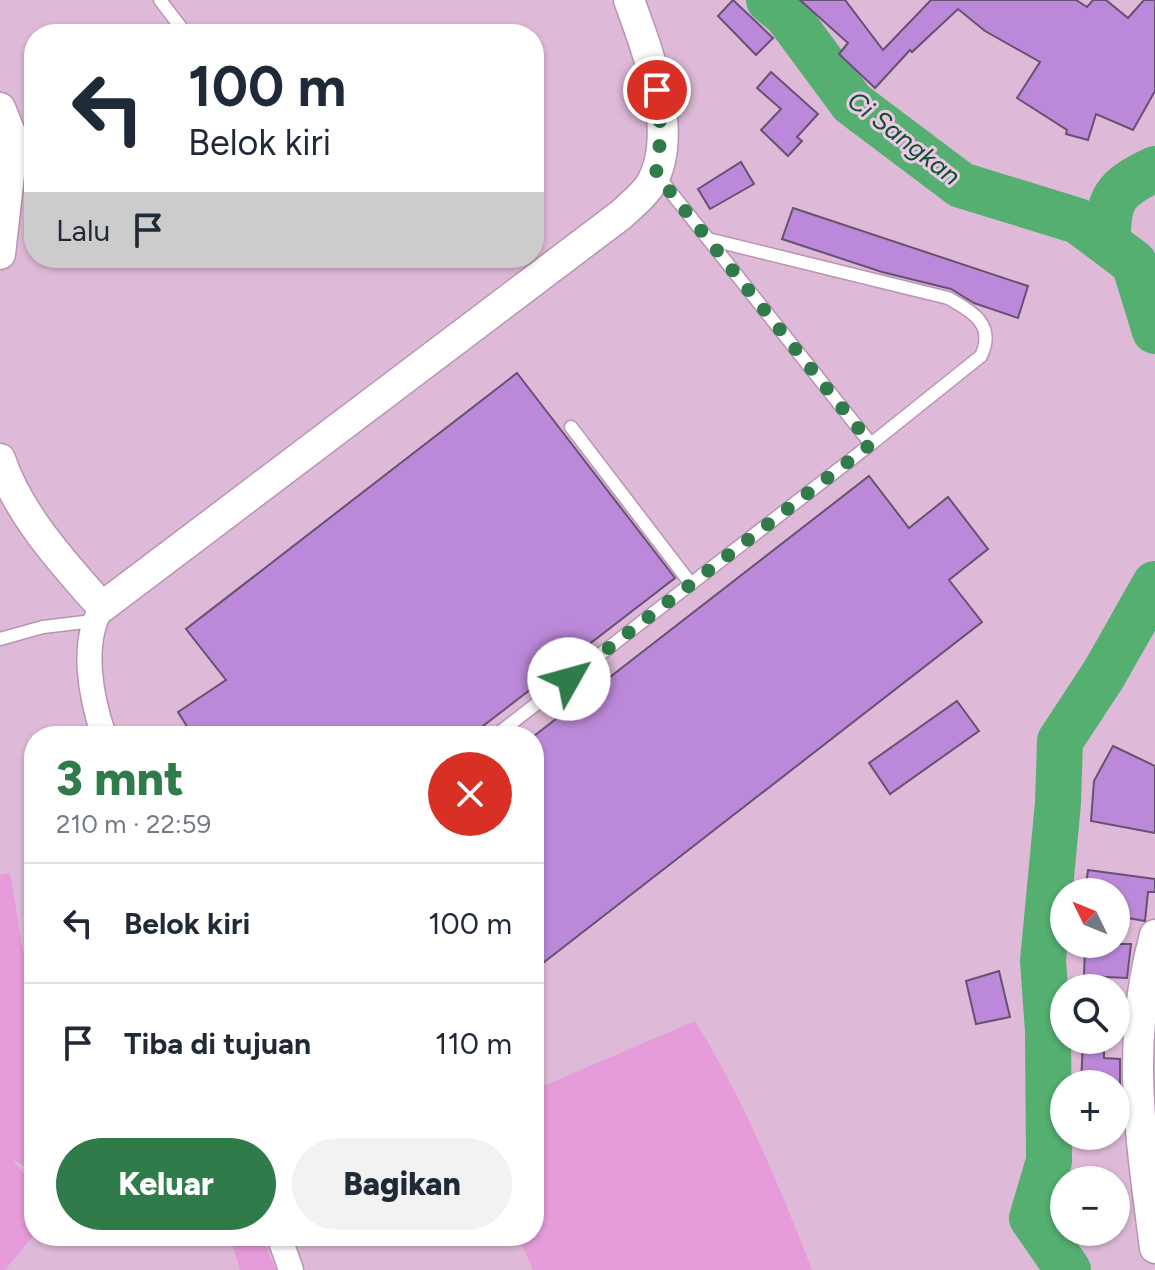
<!DOCTYPE html>
<html lang="id">
<head>
<meta charset="utf-8">
<style>
  :root { --surface:#fff; --page:#f2f2f3; --text:#1f2937; --muted:#747a83; --line:#e0e1e3; --accent:#2f7b49 }
  body { margin:0; font-family:Figtree,sans-serif; background:var(--page); color:var(--text); height:100vh; display:flex; flex-direction:column; font-size:30px; white-space:nowrap }
  * { box-sizing:border-box; margin:0 }
  p { font-size:26px; color:var(--muted) }
  .icon { flex:none; width:44px; height:44px; fill:none; stroke:currentColor; stroke-width:2; stroke-linecap:round; stroke-linejoin:round }
  .map { position:relative; flex:1; overflow:hidden }
  .sheet { position:absolute; left:24px; top:726px; width:520px; height:520px; display:flex; flex-direction:column; background:var(--surface); border-radius:32px; box-shadow:0 2px 6px #0004 }
  .sheet>* { flex:none }
  .banner { position:absolute; left:24px; top:24px; width:520px; height:244px; border-radius:32px; box-shadow:0 2px 6px #0004; background:#fff; color:var(--text); overflow:hidden }
  .needle { width:52px; rotate:313deg }
  .buttons { position:absolute; left:1050px; top:878px; display:grid; gap:16px }
  .buttons a { display:grid; place-items:center; width:80px; height:80px; border-radius:50%; background:var(--surface); box-shadow:0 2px 6px #0004; font-size:40px }
  .pin { position:absolute; display:grid; place-items:center; width:68px; height:68px; color:#fff; margin:-34px; border:4px solid #fff; border-radius:50%; box-shadow:0 2px 8px #0007 }
  .me { position:absolute; width:88px; margin:-44px; rotate:52deg; stroke-linejoin:round; filter:drop-shadow(0 0 6px #0008) }
  .turn { display:flex; align-items:center; gap:28px; height:168px; padding:0 32px; font-size:36px }
  .turn .icon { width:104px; height:104px; stroke-width:2.5 }
  .turn b { display:block; font-size:56px; line-height:68px }
  .then { display:flex; align-items:center; height:76px; padding:0 32px; background:#0003; gap:16px; font-size:30px }
  .round { display:grid; place-items:center; flex:none; width:84px; height:84px; border-radius:42px; background:var(--page) }
  .overview { display:flex; align-items:center; justify-content:space-between; height:136px; padding:0 32px }
  h1 { font-size:48px; font-weight:800; line-height:60px; color:var(--accent) }
  .cta { display:flex; gap:16px; margin-top:auto; padding:16px 32px }
  .cta a { flex:1; height:92px; border-radius:48px; background:var(--accent); color:#fff; font-size:32px; font-weight:800; line-height:92px; text-align:center }
  .cta a+a { background:var(--page); color:var(--text) }
  ul { padding:0; list-style:none }
  li { display:flex; align-items:center; gap:24px; height:120px; padding:0 32px; border-top:2px solid var(--line) }
  li div { flex:1 }
  li b { display:block; font-size:30px }
  li em { font-style:normal }
  .map>svg:first-child { display:block }
</style>
</head>
<body>
<div class="map">
<svg width="1155" height="1270" viewBox="0 0 1155 1270">
  <rect width="100%" height="100%" fill="#dfbad8"/>
  <!-- green -->
  <g fill="#e69bda">
    <path d="M 10,873 L 26,969 L 34,967 L 34,1171 L 13,1160 L 27,1178 L 31,1199 L 34,1197 L 34,1235 L 5,1270 L 0,1270 L 0,875 Z"/>
    <path d="M 695,1021 C 743,1098 779,1185 812,1270 L 533,1270 L 518,1236 L 534,1236 L 534,1090 Z"/>
    <path d="M 230,1236 L 262,1236 L 276,1270 L 240,1270 Z"/>
  </g>
  <g fill="none" stroke-linecap="round" stroke-linejoin="round">
    <!-- river -->
    <g stroke="#54af71" stroke-width="46">
      <path d="M 769,0 L 787,15 L 852,103 L 961,185 L 1078,221 L 1134,263 L 1155,331"/>
      <path d="M 1108,243 C 1107,198 1115,188 1155,169"/>
      <path d="M 1068,1270 L 1032,1218 L 1049,1161 L 1048,1031 L 1043,961 L 1058,803 L 1060,741 L 1104,674 L 1155,584"/>
    </g>
  </g>
  <!-- building -->
  <g fill="#bc89da" stroke="#655172" stroke-width="2">
    <path d="M 733,0 L 773,38 L 756,55 L 718,16 Z"/>
    <path d="M 800,0 L 845,0 L 883,50 L 931,0 L 1076,0 L 1087,7 L 1093,0 L 1106,0 L 1128,18 L 1144,0 L 1155,0 L 1155,91 L 1133,130 L 1096,114 L 1088,140 L 1066,134 L 1067,130 L 1017,98 L 1040,62 L 985,31 L 958,9 L 912,52 L 910,50 L 875,88 L 839,54 L 848,43 Z"/>
    <path d="M 771,72 L 818,114 L 797,137 L 802,141 L 788,156 L 761,130 L 781,109 L 757,88 Z"/>
    <path d="M 741,162 L 754,184 L 710,209 L 698,189 Z"/>
    <path d="M 793,208 L 1028,286 L 1018,318 L 974,303 L 951,289 L 882,272 L 782,239 Z"/>
    <path d="M 517,373 L 675,578 L 470,736 L 193,736 L 178,712 L 226,680 L 186,629 Z"/>
    <path d="M 869,476 L 909,528 L 948,497 L 988,549 L 949,580 L 982,622 L 534,970 L 534,736 Z"/>
    <path d="M 957,701 L 979,731 L 890,794 L 869,763 Z"/>
    <path d="M 1113,746 L 1155,766 L 1155,833 L 1091,821 L 1094,781 Z"/>
    <path d="M 1088,870 L 1155,879 L 1155,892 L 1148,892 L 1145,921 L 1116,916 L 1116,892 L 1085,892 Z"/>
    <path d="M 1085,944 L 1131,944 L 1127,978 L 1084,976 Z"/>
    <path d="M 999,971 L 1010,1017 L 976,1024 L 966,981 Z"/>
    <path d="M 1083,1040 L 1104,1040 L 1104,1058 L 1120,1059 L 1120,1084 L 1081,1084 Z"/>
  </g>
  <g fill="none" stroke-linecap="round" stroke-linejoin="round">
    <!-- service casing -->
    <g stroke="#b794b1" stroke-width="15">
      <g id="service">
        <path d="M 160,0 L 186,34"/>
        <path d="M 712,240 L 948,298 C 972,311 996,325 981,356 L 871,444"/>
        <path d="M 571,427 L 691,584"/>
        <path d="M 0,639 L 43,627 L 93,621"/>
        <path d="M 495,736 L 871,444 L 658,176"/>
      </g>
    </g>
    <!-- minor casing -->
    <g stroke="#b794b1" stroke-width="27">
      <g id="minor">
        <path d="M 102,607 C 80,643 91,698 104,736"/>
        <path d="M 279,1236 L 291,1270"/>
      </g>
    </g>
    <!-- tertiary casing -->
    <g stroke="#b794b1" stroke-width="33">
      <g id="tertiary">
        <path d="M 0,108 L 13,140 L 0,254"/>
        <path d="M 0,459 C 18,514 64,564 102,607 L 622,214 C 632,204 645,195 652,182 C 680,131 647,50 629,0"/>
        <path d="M 1155,935 C 1125,1045 1141,1138 1155,1248"/>
      </g>
    </g>
    <!-- service -->
    <use href="#service" stroke="#fff" stroke-width="12"/>
    <!-- minor -->
    <use href="#minor" stroke="#fff" stroke-width="24"/>
    <!-- tertiary -->
    <use href="#tertiary" stroke="#fff" stroke-width="30"/>
  </g>
  <g fill="none" stroke-linecap="round" stroke-linejoin="round">
    <!-- route -->
    <path stroke="#2f7b49" stroke-width="14" stroke-dasharray="0 25.2" d="M 569,679 L 871,444 L 656,174 L 661,134 L 657,90"/>
  </g>
  <g text-anchor="middle" dominant-baseline="central" stroke-width="6" stroke-linejoin="round" paint-order="stroke">
    <!-- water labels -->
    <g font-size="26" font-style="italic" fill="#0b5129" stroke="#ecc7e6">
      <text transform="translate(904 138) rotate(38)">Ci Sangkan</text>
    </g>
  </g>
</svg>
<div class="buttons">
<a><svg class="needle" viewBox="-14 -14 28 28"><path d="M0-13l5 13h-10z" fill="#e53935"/><path d="M0 13l5-13h-10z" fill="#747a83"/></svg></a>
<a><svg class="icon" aria-label="search" viewBox="0 0 24 24"><circle cx="10" cy="10" r="6"/><path d="M15 15l6 6"/></svg></a>
<a>+</a>
<a>−</a>
</div>
<div class="pin" style="left:657px;top:90px;background:#d93025"><svg class="icon" aria-label="arrive" viewBox="0 0 24 24"><path d="M6 21V4h12l-3 4 3 4H6"/></svg></div>
<svg class="me" style="left:569px;top:679px" viewBox="-20 -20 40 40"><circle r="19" fill="#fff"/><path d="M0-13L10 11 0 6-10 11z" fill="#2f7b49"/></svg>
<div class="banner">
<div class="turn"><svg class="icon" aria-label="left" viewBox="0 0 24 24"><path d="M17 20v-9H6M10 6l-5 5 5 5"/></svg><div><b>100 m</b>Belok kiri</div></div>
<div class="then">Lalu<svg class="icon" aria-label="arrive" viewBox="0 0 24 24"><path d="M6 21V4h12l-3 4 3 4H6"/></svg></div>
</div>
<section class="sheet">
<div class="overview"><div><h1>3 mnt</h1><p>210 m · 22:59</p></div><a class="round" style="background:#d93025;color:#fff"><svg class="icon" aria-label="close" viewBox="0 0 24 24"><path d="M6 6l12 12M18 6L6 18"/></svg></a></div>
<ul>
<li><svg class="icon" aria-label="left" viewBox="0 0 24 24"><path d="M17 20v-9H6M10 6l-5 5 5 5"/></svg><div><b>Belok kiri</b></div><em>100 m</em></li>
<li><svg class="icon" aria-label="arrive" viewBox="0 0 24 24"><path d="M6 21V4h12l-3 4 3 4H6"/></svg><div><b>Tiba di tujuan</b></div><em>110 m</em></li>
</ul>
<div class="cta"><a>Keluar</a><a>Bagikan</a></div>
</section>
</div>
</body>
</html>
